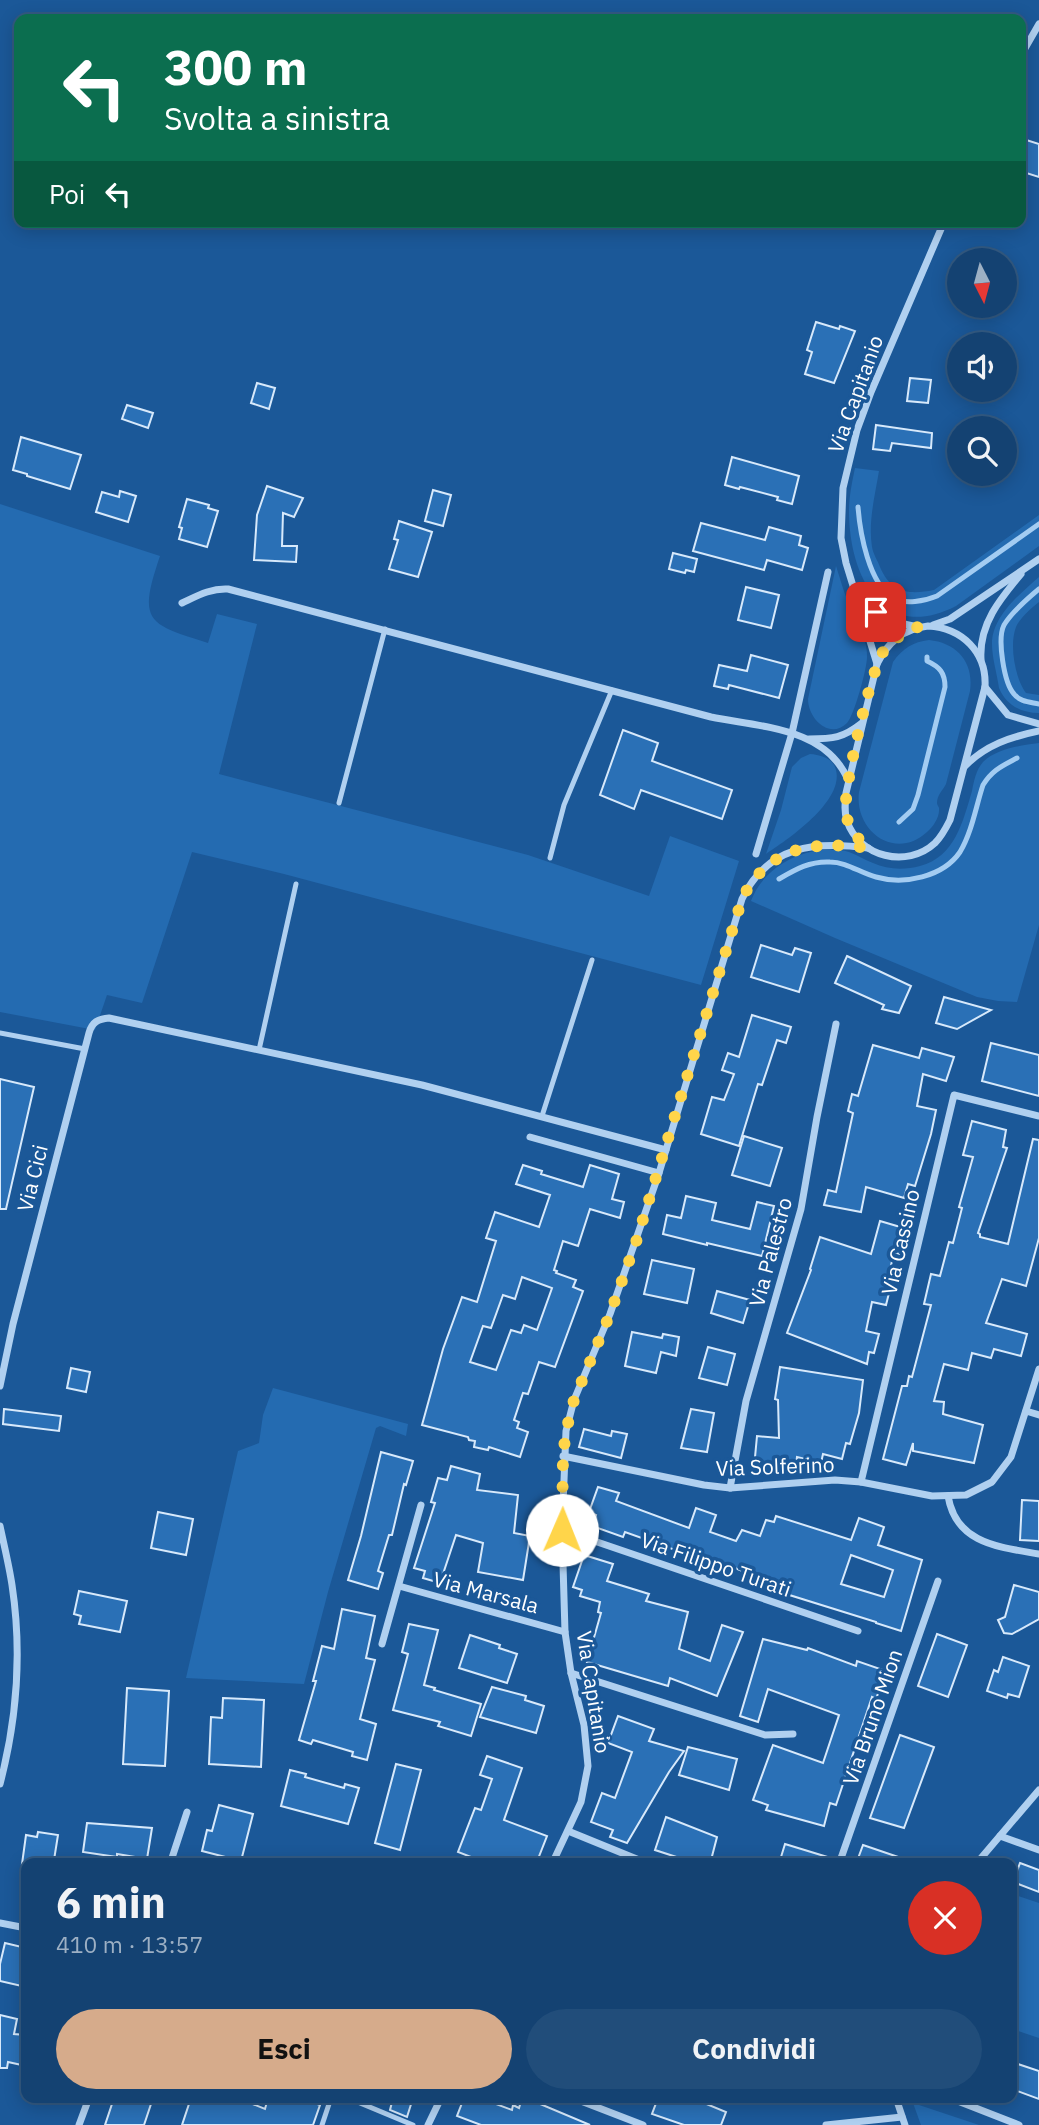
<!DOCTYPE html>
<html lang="it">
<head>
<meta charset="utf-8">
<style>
  :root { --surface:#144272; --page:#214d7a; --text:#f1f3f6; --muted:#9db0c4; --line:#335b84; --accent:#d6ab8b }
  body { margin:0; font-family:"IBM Plex Sans",sans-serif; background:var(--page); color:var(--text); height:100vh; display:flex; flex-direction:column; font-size:26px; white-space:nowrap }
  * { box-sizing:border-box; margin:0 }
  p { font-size:23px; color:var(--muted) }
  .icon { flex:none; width:38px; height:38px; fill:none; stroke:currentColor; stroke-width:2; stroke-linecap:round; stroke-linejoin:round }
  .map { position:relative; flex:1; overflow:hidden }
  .drawer { position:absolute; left:21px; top:1858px; width:996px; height:245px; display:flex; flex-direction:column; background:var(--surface); border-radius:14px; box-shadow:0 4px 18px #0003,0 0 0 2px var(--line) }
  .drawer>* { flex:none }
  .guide { position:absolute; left:14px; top:14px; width:1012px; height:214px; border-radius:14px; box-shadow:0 4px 18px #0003,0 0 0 2px var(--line); background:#0b6e4f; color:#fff; overflow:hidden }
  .needle { width:46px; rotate:174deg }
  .controls { position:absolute; left:947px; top:248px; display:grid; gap:14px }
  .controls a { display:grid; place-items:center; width:70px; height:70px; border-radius:50%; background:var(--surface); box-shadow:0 4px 18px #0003,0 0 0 2px var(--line); font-size:35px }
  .pin { position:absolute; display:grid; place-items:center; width:60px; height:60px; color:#fff; margin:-30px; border-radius:14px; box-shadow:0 4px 10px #0006 }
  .me { position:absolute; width:77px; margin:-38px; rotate:1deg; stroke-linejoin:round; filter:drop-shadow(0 0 5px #0008) }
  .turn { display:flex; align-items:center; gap:24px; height:147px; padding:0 35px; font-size:32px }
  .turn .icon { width:91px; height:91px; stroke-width:2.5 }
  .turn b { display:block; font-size:49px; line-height:60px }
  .then { display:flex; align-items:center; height:66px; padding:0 35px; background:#0003; gap:14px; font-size:26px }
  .round { display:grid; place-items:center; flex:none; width:74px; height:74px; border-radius:37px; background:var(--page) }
  .summary { display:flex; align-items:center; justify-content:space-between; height:119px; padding:0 35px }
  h1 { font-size:42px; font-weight:800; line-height:52px }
  .button { display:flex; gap:14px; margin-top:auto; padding:14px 35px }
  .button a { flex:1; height:80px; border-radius:42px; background:var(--accent); color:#111; font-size:28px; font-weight:800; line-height:80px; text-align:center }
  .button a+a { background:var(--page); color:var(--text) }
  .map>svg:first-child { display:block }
</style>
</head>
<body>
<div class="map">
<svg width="1039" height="2125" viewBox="0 0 1039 2125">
  <rect width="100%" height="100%" fill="#1b5898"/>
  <!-- green -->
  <g fill="#246bb1">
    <path d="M 855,468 L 879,471 C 875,495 868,522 872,547 C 873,554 878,561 880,567 C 891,593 909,595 934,590 L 1039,515 L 1039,546 L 956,606 C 882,644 849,575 849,511 C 849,497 852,482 855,468 Z"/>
    <path d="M 0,504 L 160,556 C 138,621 146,624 208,643 L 217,614 L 257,624 L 219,774 L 528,855 L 649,896 L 670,836 L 739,861 L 701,985 L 284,874 L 192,852 L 142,1003 L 107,995 L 95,1030 L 0,1012 Z"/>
    <path d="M 836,566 C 840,578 843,590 848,602 C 855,620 868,637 867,657 C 867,669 854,716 847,723 C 830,740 808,719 808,699 Z"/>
    <path d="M 1039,577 L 1039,602 C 1031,608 1020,618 1016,627 C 1009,645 1015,678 1026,693 L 1039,695 L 1039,713 C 1021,713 1006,705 999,688 C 997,674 992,658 992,644 C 992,616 1020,594 1039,577 Z"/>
    <path d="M 929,640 C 957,643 974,662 970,691 L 946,784 C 943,790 937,795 937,803 C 937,805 939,807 939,808 C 940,817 933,827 927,832 C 896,861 854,832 859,792 L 893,662 C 903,648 913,642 929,640 Z"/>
    <path d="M 1039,743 L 1039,925 L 1017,1002 L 998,1001 L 977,997 L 835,938 L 751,901 C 764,864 812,842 849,852 C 857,855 865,860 873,863 C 888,870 905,870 920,866 C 955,857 963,821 972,791 C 974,781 976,769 984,761 C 997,749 1021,745 1039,743 Z"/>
    <path d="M 810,754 C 821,755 833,758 836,770 C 844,801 789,839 766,854 L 781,810 L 792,767 L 801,758 Z"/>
    <path d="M 273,1388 L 408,1424 L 406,1436 L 380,1426 L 376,1428 L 328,1592 L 304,1684 L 186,1678 L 238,1451 L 259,1443 L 263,1415 Z"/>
    <path d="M 1012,1894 L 1039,1903 L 1039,2038 L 1012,2029 Z"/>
    <path d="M 913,2103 L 979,2125 L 921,2125 Z"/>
  </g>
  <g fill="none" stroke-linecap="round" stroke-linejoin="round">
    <!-- stream -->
    <g stroke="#a3ccf2" stroke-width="5">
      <path d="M 858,507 C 860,533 869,584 893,598 C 905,605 925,601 937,596 L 1039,524"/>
      <path d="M 1039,589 C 1027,599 1012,612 1004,625 C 997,639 1004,683 1014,694 C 1020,702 1030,702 1039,704"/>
      <path d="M 899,822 L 913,809 L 918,795 L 945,687 C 945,673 940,667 927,661 L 927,657"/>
      <path d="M 779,879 C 796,869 810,861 830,862 C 847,862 860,873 876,877 C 904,885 943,877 960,852 C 972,832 976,806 983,785 C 992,770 1002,766 1017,758"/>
    </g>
  </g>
  <!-- building -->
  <g fill="#2a70b6" stroke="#d7e9fb" stroke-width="2" fill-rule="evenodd">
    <path d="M 1020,138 L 1039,144 L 1039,177 L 1020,171 Z"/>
    <path d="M 816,322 L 839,329 L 840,326 L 855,331 L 834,383 L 805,374 L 812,352 L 807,350 Z"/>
    <path d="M 910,378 L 931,380 L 928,403 L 907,401 Z"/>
    <path d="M 257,383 L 275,388 L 269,409 L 251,403 Z"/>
    <path d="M 127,405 L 153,413 L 148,428 L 122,419 Z"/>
    <path d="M 876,425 L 932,433 L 931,448 L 892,443 L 890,451 L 873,449 Z"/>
    <path d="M 21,437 L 81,455 L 70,489 L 27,476 L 27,474 L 13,470 Z"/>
    <path d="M 732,457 L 799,476 L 792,504 L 777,500 L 778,497 L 740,487 L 739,489 L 725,485 Z"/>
    <path d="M 267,486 L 303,498 L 294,517 L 283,513 L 282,546 L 297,546 L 296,562 L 254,560 L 257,515 Z"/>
    <path d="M 433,490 L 451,495 L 443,526 L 425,521 Z"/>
    <path d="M 120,491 L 136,496 L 128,522 L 96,512 L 102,492 L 119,497 Z"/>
    <path d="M 187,499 L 209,505 L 208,508 L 218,511 L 207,547 L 179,539 L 182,528 L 179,527 Z"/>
    <path d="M 399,521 L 432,532 L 418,577 L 389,569 L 398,540 L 394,539 Z"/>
    <path d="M 701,523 L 765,540 L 769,527 L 801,536 L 799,545 L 808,548 L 802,570 L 767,560 L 764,570 L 693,551 Z"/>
    <path d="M 673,553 L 697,559 L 694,572 L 686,570 L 685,573 L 669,569 Z"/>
    <path d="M 746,587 L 779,595 L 771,628 L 738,620 Z"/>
    <path d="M 751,655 L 788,665 L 779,698 L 729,685 L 728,689 L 714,686 L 719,665 L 747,671 Z"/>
    <path d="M 623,730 L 658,743 L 652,761 L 732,790 L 722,819 L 641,790 L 634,809 L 600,795 Z"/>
    <path d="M 761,945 L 792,955 L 795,948 L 811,953 L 799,992 L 751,977 Z"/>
    <path d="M 847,956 L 911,986 L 899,1013 L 882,1009 L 884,1005 L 835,983 Z"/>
    <path d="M 944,997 L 991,1010 L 957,1029 L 936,1023 Z"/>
    <path d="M 752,1015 L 791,1027 L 786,1043 L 777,1040 L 762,1085 L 758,1084 L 739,1146 L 701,1134 L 712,1097 L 724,1100 L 734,1074 L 722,1070 L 728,1053 L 739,1057 Z"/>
    <path d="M 991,1043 L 1039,1055 L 1039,1096 L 982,1081 Z"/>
    <path d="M 873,1045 L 919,1058 L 922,1048 L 954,1057 L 946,1081 L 923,1074 L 917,1106 L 936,1110 L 931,1134 L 915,1186 L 908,1184 L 904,1198 L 866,1187 L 861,1212 L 824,1205 L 828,1190 L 836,1192 L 853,1113 L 848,1111 L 852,1094 L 858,1096 Z"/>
    <path d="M 0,1079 L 34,1087 L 6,1209 L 0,1209 Z"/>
    <path d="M 972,1121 L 1006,1130 L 1003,1147 L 1007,1148 L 978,1233 L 980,1234 L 980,1237 L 1008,1244 L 1033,1139 L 1039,1140 L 1039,1238 L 1026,1286 L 1002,1279 L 986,1323 L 1027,1334 L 1021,1356 L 994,1349 L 991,1358 L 972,1353 L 968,1370 L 944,1364 L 934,1401 L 944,1402 L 943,1414 L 983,1425 L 974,1463 L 913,1451 L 913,1443 L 906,1465 L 883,1459 L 902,1386 L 907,1386 L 909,1376 L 912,1377 L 931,1305 L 924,1304 L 931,1274 L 940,1276 L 949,1242 L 953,1243 L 962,1208 L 959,1207 L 973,1157 L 963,1155 Z"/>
    <path d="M 744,1136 L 782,1148 L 770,1186 L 732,1175 Z"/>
    <path d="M 523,1165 L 542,1171 L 541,1174 L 583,1187 L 590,1165 L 619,1174 L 612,1199 L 624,1202 L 620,1218 L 590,1209 L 578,1246 L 563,1241 L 554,1270 L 557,1271 L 556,1273 L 576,1280 L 573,1287 L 583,1291 L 555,1367 L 539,1362 L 528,1394 L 523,1393 L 514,1420 L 519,1422 L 517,1428 L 528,1432 L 520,1457 L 489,1447 L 488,1450 L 474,1447 L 475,1441 L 469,1440 L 468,1437 L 422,1425 L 443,1349 L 462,1297 L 477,1302 L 496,1241 L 486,1238 L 495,1212 L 539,1227 L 550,1195 L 516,1184 ZM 522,1277 L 552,1288 L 537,1330 L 524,1325 L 521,1333 L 511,1330 L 496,1370 L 470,1362 L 483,1326 L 491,1328 L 503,1295 L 515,1299 Z"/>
    <path d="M 686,1196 L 716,1203 L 712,1220 L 750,1229 L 757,1202 L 774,1206 L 762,1256 L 707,1243 L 707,1245 L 663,1234 L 667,1215 L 681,1218 Z"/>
    <path d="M 880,1221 L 907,1229 L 900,1254 L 894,1252 L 886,1288 L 890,1289 L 886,1305 L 872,1302 L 866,1331 L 879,1334 L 874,1353 L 869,1352 L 867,1364 L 787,1333 L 811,1270 L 810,1269 L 820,1237 L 871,1254 Z"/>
    <path d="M 652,1260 L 694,1269 L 687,1303 L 644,1294 Z"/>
    <path d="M 717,1291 L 750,1300 L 743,1323 L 711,1313 Z"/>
    <path d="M 632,1332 L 662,1338 L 663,1334 L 679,1337 L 676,1356 L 661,1352 L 656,1373 L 625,1366 Z"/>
    <path d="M 708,1347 L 735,1354 L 727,1385 L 699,1378 Z"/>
    <path d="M 780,1367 L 863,1380 L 859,1413 L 850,1444 L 846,1443 L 842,1459 L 823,1454 L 821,1463 L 797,1457 L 795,1473 L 754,1468 L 757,1436 L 779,1438 L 778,1400 L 775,1399 Z"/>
    <path d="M 71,1368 L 90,1372 L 86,1392 L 67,1388 Z"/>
    <path d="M 4,1409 L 61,1416 L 59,1431 L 3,1424 Z"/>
    <path d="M 691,1409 L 714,1413 L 707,1452 L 681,1448 Z"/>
    <path d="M 584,1429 L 611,1436 L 612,1431 L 627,1434 L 621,1458 L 579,1447 Z"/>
    <path d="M 381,1452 L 413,1461 L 406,1485 L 404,1484 L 392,1535 L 389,1535 L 378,1571 L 383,1573 L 378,1589 L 348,1580 L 361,1536 Z"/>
    <path d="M 451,1466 L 480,1474 L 477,1490 L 518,1495 L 514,1533 L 530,1536 L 523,1580 L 478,1572 L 483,1543 L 456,1535 L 440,1583 L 423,1578 L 425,1571 L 414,1568 L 435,1503 L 431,1502 L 438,1478 L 447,1480 Z"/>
    <path d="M 598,1487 L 619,1493 L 616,1501 L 689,1528 L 696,1508 L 716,1515 L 710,1532 L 736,1541 L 742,1530 L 760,1536 L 766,1520 L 774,1522 L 776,1516 L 851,1540 L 859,1518 L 884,1527 L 878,1545 L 922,1560 L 901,1631 L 876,1623 L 876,1622 L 783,1593 L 785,1588 L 725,1564 L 722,1572 L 696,1564 L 698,1558 L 625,1532 L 623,1537 L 592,1526 L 596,1515 L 589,1512 ZM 851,1555 L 893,1570 L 884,1597 L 841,1584 Z"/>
    <path d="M 1022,1500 L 1039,1501 L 1039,1541 L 1020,1540 Z"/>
    <path d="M 158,1512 L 193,1519 L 186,1555 L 151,1548 Z"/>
    <path d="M 584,1555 L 613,1564 L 607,1581 L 649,1594 L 646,1601 L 688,1612 L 679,1649 L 710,1661 L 722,1625 L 743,1632 L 717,1696 L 670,1678 L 668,1686 L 587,1662 L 601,1613 L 598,1612 L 600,1602 L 580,1596 L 582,1590 L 573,1587 Z"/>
    <path d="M 1014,1585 L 1039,1592 L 1039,1619 L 1012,1634 L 1004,1633 L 998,1620 L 1005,1617 Z"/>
    <path d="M 79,1591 L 127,1601 L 120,1632 L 79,1624 L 81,1616 L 74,1614 Z"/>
    <path d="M 342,1609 L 375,1616 L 366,1658 L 375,1660 L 360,1719 L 376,1724 L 367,1760 L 352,1756 L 353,1752 L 313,1740 L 311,1744 L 299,1740 L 316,1681 L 313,1681 L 322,1646 L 334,1649 Z"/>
    <path d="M 409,1624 L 438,1630 L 424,1685 L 435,1688 L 434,1690 L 481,1704 L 471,1736 L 438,1726 L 440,1722 L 393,1710 L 408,1654 L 402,1652 Z"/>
    <path d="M 937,1634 L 967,1645 L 948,1697 L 918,1686 Z"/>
    <path d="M 470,1635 L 500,1645 L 499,1648 L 517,1654 L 507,1683 L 459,1668 Z"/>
    <path d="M 763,1639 L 807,1650 L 808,1648 L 856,1666 L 857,1661 L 886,1671 L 876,1699 L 872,1697 L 836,1805 L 830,1803 L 824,1826 L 766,1810 L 768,1805 L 753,1800 L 773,1745 L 823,1763 L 839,1715 L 768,1689 L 758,1722 L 740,1716 Z"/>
    <path d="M 1003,1657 L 1029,1666 L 1019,1697 L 1008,1694 L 1007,1698 L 987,1691 L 994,1670 L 998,1672 Z"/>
    <path d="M 492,1687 L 526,1696 L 525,1700 L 544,1706 L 536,1733 L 480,1717 Z"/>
    <path d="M 127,1688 L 169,1691 L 165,1766 L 123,1764 Z"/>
    <path d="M 223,1698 L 264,1700 L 261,1767 L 209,1764 L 211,1717 L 222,1718 Z"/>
    <path d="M 618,1716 L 654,1729 L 649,1741 L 684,1751 L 669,1772 L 627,1843 L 610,1837 L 613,1830 L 591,1822 L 602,1793 L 615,1798 L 632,1752 L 608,1743 Z"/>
    <path d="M 900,1735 L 934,1747 L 904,1828 L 870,1818 Z"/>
    <path d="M 688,1747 L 737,1759 L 729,1790 L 679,1775 Z"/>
    <path d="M 487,1756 L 522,1768 L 504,1820 L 547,1836 L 536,1864 L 489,1864 L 458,1852 L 475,1808 L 481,1810 L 492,1779 L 480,1775 Z"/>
    <path d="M 396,1764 L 421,1770 L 400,1850 L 375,1843 Z"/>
    <path d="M 290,1770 L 306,1774 L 305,1777 L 344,1788 L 345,1784 L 359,1788 L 348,1824 L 281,1806 Z"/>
    <path d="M 219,1805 L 253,1814 L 241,1861 L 202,1851 L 207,1830 L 212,1831 Z"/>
    <path d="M 666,1817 L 717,1837 L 710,1864 L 698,1864 L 655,1850 Z"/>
    <path d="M 87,1823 L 152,1828 L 147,1859 L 117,1854 L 117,1857 L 83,1852 Z"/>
    <path d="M 38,1832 L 58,1835 L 54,1860 L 49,1859 L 48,1864 L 22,1864 L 26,1835 L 37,1837 Z"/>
    <path d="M 785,1844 L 834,1859 L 833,1864 L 801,1864 L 781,1857 Z"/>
    <path d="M 863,1845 L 910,1861 L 910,1864 L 856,1864 Z"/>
    <path d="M 1020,1863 L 1039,1870 L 1039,1892 L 1013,1882 Z"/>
    <path d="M 5,1943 L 26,1948 L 26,1987 L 0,1981 L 0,1964 Z"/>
    <path d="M 0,2015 L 17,2019 L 14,2034 L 26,2035 L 26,2066 L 8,2062 L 7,2068 L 0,2068 Z"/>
    <path d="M 1012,2062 L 1039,2071 L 1039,2099 L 1012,2089 Z"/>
    <path d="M 114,2098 L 153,2098 L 144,2125 L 105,2125 Z"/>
    <path d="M 191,2098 L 238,2098 L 265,2109 L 268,2098 L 300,2098 L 320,2105 L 313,2125 L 182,2125 Z"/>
    <path d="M 393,2098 L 413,2098 L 407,2117 L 390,2110 Z"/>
    <path d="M 464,2098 L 480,2098 L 512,2110 L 513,2105 L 519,2108 L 522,2098 L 526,2098 L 590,2125 L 481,2125 L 457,2116 Z"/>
    <path d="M 658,2098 L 692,2098 L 726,2112 L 721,2125 L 684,2125 L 652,2114 Z"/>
  </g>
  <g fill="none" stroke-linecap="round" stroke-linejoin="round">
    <!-- service -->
    <g stroke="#b0d0f0" stroke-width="5">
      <path d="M 339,803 L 385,629"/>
      <path d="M 550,858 L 564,805 L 612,690"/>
      <path d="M 0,1033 L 85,1049"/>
      <path d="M 259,1050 L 296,884"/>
      <path d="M 542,1116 L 592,960"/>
      <path d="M 348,2098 L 413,2125"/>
      <path d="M 322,2125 L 331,2098"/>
    </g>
    <!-- minor -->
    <g stroke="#b0d0f0" stroke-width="7">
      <path d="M 1020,57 L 1039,24"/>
      <path d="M 856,589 C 875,612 888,622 918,627"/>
      <path d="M 182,603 C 197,596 211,588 228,589 L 711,717 C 759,727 826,727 848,780"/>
      <path d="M 933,625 L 950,619 L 1039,559"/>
      <path d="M 928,626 C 962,628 987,652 985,687 L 950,820 C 946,828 942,836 935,843 C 907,869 859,857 847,821 C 844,812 845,803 846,793 L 877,664 C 888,642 903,629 928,626 Z"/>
      <path d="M 981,659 C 979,624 1000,599 1021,574"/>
      <path d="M 877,664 L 846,563 L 841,538 L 843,488 L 857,430 L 871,392 L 944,222"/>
      <path d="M 985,687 L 1008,715 L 1039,724"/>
      <path d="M 809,739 C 833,739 843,738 862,723"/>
      <path d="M 965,766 C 986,745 1010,737 1039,731"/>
      <path d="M 756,854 L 792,733 L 828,572"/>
      <path d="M 530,1137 L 659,1173"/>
      <path d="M 0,1386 L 13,1324 L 89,1033 C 92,1022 98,1019 109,1018 L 422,1085 L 666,1150"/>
      <path d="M 1026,1411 L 1039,1415"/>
      <path d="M 563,1456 L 704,1485 L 730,1488 L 835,1480 L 861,1482 L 932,1496 L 966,1495 L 992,1482 L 1011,1457 L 1039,1369"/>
      <path d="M 861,1482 L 954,1095 L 1039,1116"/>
      <path d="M 730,1488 L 746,1401 L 801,1209 L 817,1117 L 836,1024"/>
      <path d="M 948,1496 C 956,1544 999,1547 1039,1554"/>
      <path d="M 0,1526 C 4,1545 9,1565 12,1585 C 22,1651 17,1719 0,1784"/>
      <path d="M 562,1530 L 858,1631"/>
      <path d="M 399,1586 L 565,1632"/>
      <path d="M 382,1644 L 421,1505"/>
      <path d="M 571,1673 L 765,1735 L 793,1734"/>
      <path d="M 568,1831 L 649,1864"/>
      <path d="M 1000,1836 L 1039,1850"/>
      <path d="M 170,1864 L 187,1812"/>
      <path d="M 552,1864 L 581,1802 L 588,1766 L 584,1725 L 571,1673 L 565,1632 L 562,1530 L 566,1431 L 574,1400 L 610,1314 L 659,1173 L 742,899 C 768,845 815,841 868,848"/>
      <path d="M 839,1864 L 938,1581"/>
      <path d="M 976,1864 L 1039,1790"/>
      <path d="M 0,1923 L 26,1928"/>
      <path d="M 573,2098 L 643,2125"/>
      <path d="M 896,2098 L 905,2125"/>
      <path d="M 950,2098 L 1019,2125"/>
      <path d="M 79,2125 L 89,2098"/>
      <path d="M 428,2125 L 441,2098"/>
      <path d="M 826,2125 L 902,2117"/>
    </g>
  </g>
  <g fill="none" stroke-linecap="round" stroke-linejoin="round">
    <!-- route -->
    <path stroke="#ffd54a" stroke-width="12" stroke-dasharray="0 21.6" d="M 562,1530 L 563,1456 L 566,1431 L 574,1400 L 610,1314 L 636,1242 L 742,899 C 769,845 815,841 868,848 C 857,838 848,828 846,813 C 842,791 871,671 883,652 C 892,639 904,633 918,627 L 901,624 L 876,612"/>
  </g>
  <g text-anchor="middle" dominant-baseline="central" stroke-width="7" stroke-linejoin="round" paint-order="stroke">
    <!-- street labels -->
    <g font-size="21" fill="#fff" stroke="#1b5898">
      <text transform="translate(855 394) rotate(-70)">Via Capitanio</text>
      <text transform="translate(32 1178) rotate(-76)">Via Cici</text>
      <text transform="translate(900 1242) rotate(-77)">Via Cassino</text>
      <text transform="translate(770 1252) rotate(-75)">Via Palestro</text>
      <text transform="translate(775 1466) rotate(-2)">Via Solferino</text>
      <text transform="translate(716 1564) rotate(19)">Via Filippo Turati</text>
      <text transform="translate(486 1592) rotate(15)">Via Marsala</text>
      <text transform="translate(594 1692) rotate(81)">Via Capitanio</text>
      <text transform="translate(872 1717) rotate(-71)">Via Bruno Mion</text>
    </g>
  </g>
</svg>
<div class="controls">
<a><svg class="needle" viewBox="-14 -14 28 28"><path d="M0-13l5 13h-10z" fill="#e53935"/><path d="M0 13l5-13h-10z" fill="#9db0c4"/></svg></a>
<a><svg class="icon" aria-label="sound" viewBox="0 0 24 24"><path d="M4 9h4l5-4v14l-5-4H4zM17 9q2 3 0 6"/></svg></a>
<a><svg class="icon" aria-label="search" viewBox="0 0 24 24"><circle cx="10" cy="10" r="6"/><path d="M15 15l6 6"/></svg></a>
</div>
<div class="pin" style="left:876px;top:612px;background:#d93025"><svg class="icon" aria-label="arrive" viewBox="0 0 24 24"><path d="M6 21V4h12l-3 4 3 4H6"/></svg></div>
<svg class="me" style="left:562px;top:1530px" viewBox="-20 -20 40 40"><circle r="19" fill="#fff"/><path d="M0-13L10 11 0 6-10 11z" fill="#ffd54a"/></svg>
<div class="guide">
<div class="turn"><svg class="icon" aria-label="left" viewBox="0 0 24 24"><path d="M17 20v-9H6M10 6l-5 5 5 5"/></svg><div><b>300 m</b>Svolta a sinistra</div></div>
<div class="then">Poi<svg class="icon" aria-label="left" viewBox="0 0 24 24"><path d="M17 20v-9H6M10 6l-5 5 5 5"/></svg></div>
</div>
<section class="drawer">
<div class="summary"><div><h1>6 min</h1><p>410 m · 13:57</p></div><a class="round" style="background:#d93025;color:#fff"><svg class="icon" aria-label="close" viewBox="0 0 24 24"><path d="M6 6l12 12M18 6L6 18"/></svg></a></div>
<div class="button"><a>Esci</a><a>Condividi</a></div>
</section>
</div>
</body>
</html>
